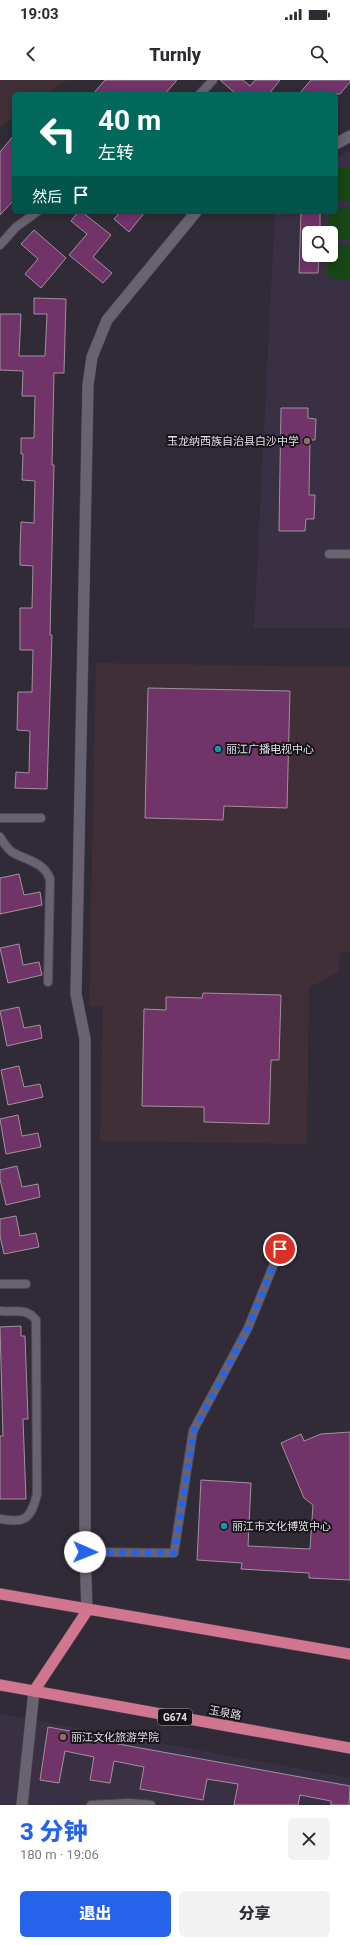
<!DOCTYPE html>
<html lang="zh">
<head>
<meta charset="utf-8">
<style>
  :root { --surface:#fff; --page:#f2f2f3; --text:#2b2b33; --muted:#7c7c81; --accent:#2563eb }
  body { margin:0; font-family:Roboto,"Noto Sans SC",sans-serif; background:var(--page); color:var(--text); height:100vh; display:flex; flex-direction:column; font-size:15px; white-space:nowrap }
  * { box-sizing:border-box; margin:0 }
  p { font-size:13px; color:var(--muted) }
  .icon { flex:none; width:22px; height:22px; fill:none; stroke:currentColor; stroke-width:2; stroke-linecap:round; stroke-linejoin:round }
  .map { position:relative; height:1725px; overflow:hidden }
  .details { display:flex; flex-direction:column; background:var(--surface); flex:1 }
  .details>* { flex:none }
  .top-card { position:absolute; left:12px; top:12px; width:326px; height:122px; border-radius:6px; box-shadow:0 2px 10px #0003; background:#00695c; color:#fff; overflow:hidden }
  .buttons { position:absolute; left:302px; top:146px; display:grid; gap:8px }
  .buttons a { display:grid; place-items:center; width:36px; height:36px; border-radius:6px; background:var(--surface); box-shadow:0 2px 10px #0003; font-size:20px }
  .pin { position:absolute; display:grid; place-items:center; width:34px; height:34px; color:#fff; margin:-17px; border:2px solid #fff; border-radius:50%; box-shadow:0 1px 4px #0007 }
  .me { position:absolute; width:44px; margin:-22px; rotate:91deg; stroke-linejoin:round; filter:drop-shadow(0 0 3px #0008) }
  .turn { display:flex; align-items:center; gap:14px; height:84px; padding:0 20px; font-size:18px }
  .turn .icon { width:52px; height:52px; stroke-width:2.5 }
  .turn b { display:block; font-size:28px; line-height:34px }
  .then { display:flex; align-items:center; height:38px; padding:0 20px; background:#0003; gap:8px; font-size:15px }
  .round { display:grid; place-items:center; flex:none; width:42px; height:42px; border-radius:6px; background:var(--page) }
  .overview { display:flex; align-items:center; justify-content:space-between; height:68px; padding:0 20px }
  h1 { font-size:24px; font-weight:800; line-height:30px; color:var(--accent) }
  .action { display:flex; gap:8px; margin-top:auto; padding:8px 20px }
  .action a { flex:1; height:46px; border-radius:6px; background:var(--accent); color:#fff; font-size:16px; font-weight:800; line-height:46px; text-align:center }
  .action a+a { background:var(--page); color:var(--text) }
  .status { display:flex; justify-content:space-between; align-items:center; height:28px; padding:0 20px; background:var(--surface); direction:ltr }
  .status svg { height:11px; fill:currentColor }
  header { display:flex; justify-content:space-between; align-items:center; height:52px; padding:0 20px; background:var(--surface); font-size:18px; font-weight:800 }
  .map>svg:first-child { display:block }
</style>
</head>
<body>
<div class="status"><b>19:03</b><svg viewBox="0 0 49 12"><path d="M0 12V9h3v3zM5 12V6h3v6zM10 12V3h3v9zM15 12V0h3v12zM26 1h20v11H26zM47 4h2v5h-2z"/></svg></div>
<header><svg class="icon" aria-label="back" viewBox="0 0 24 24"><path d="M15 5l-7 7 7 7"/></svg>Turnly<svg class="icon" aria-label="search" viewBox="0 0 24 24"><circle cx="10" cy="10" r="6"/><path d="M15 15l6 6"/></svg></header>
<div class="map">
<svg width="350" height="1725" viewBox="0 0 350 1725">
  <rect width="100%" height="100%" fill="#302b37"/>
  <!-- commercial -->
  <g fill="#412f37">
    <path d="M 0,0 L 67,0 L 46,14 L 14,14 L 14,36 L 0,48 Z"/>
    <path d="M 96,583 L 350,587 L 350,872 L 341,872 L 338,892 L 309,908 L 307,1064 L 100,1061 L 103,926 L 89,926 Z"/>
  </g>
  <!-- built -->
  <g fill="#393143" fill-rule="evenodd">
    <path d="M 350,71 L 350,548 L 254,548 L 275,132 L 336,132 L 336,77 ZM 309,153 L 331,153 L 331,175 L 309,175 Z"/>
    <path d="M 0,1634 L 350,1698 L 350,1725 L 0,1725 Z"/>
  </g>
  <!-- green -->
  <g fill="#184615">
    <path d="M 336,88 L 350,88 L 350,121 L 336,120 Z"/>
    <path d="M 336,127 L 350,127 L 350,160 L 331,159 L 331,153 L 328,153 L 329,132 L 336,132 Z"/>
    <path d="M 331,166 L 350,166 L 350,199 L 327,198 L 328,175 L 331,175 Z"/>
  </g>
  <!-- building -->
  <g fill="#713469" stroke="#a0919d">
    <path d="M 105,0 L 177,0 L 165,14 L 93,14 Z"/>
    <path d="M 220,0 L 243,0 L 250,6 L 255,0 L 280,0 L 269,14 L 236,14 Z"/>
    <path d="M 311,0 L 350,0 L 350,2 L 340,14 L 299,14 Z"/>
    <path d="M 14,55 L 14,120 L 0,135 L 0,72 Z"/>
    <path d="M 78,132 L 82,132 L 111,155 L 93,177 L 112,193 L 103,203 L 69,175 L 87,154 L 71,141 Z"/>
    <path d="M 120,132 L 145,132 L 129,152 L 114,139 Z"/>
    <path d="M 301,132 L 320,132 L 320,153 L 309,153 L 309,175 L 319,175 L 318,193 L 299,193 Z"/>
    <path d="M 34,150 L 66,178 L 41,208 L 25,194 L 38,179 L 21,164 Z"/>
    <path d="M 34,218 L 66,219 L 64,293 L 54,293 L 52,385 L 54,385 L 50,555 L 52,555 L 47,709 L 15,708 L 16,692 L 29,693 L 30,651 L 17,650 L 18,612 L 32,612 L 33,570 L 20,570 L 20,528 L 32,528 L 33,486 L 20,485 L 20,470 L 21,442 L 34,443 L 35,401 L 22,400 L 23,374 L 21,374 L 21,358 L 34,358 L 35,316 L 22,316 L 23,291 L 0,290 L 0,234 L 21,234 L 19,276 L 45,276 L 47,234 L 34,234 Z"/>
    <path d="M 281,328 L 308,328 L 308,338 L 316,339 L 315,360 L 310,360 L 309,415 L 315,415 L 314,439 L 306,439 L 305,451 L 279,451 Z"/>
    <path d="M 148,608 L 290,611 L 287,728 L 224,726 L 223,740 L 145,738 Z"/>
    <path d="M 19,794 L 24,815 L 40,812 L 42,825 L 0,834 L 0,798 Z"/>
    <path d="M 19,864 L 23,885 L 39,882 L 42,895 L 8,903 L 0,868 Z"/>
    <path d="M 203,913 L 281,915 L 279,980 L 271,980 L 269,1044 L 204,1042 L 204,1027 L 142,1026 L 144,929 L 166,930 L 166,917 L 202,918 Z"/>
    <path d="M 19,927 L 24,948 L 40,945 L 42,958 L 7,966 L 0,931 Z"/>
    <path d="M 19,986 L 24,1007 L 40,1004 L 43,1017 L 8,1025 L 1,990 Z"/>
    <path d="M 18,1035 L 22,1056 L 38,1053 L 41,1067 L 6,1074 L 0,1039 Z"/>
    <path d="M 17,1086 L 22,1107 L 38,1104 L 40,1117 L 6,1125 L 0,1099 L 0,1090 Z"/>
    <path d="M 16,1136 L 20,1156 L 36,1153 L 39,1167 L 4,1174 L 0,1156 L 0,1139 Z"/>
    <path d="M 21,1246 L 21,1256 L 25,1256 L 28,1339 L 23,1339 L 26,1419 L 0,1419 L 0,1356 L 3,1356 L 0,1247 Z"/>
    <path d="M 350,1352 L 350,1500 L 309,1498 L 309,1493 L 241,1489 L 242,1483 L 197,1480 L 201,1400 L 251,1403 L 248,1466 L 310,1469 L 313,1425 L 304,1418 L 281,1363 L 301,1354 L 304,1361 L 321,1354 Z"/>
    <path d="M 48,1647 L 92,1655 L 91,1659 L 350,1706 L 349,1725 L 331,1725 L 331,1721 L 300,1715 L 298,1725 L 234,1725 L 238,1704 L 207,1699 L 203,1720 L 140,1709 L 144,1687 L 114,1681 L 110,1703 L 90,1700 L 94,1677 L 65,1671 L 59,1703 L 40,1700 Z"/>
  </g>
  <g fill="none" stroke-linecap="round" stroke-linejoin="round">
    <!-- service casing -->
    <g stroke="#4c4852" stroke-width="10">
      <g id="service">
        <path d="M 200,14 L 213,0"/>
        <path d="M 0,165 L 16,147 L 37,132"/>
        <path d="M 329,474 L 350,474"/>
        <path d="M 0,738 L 41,738"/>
        <path d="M 0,757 C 3,762 7,768 12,772 C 27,781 43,781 50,799 L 48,902"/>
        <path d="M 0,1204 L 26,1204"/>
        <path d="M 0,1231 C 14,1233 26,1227 36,1240 L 37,1414 C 31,1438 26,1444 0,1439"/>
        <path d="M 85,1472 L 174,1473 L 193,1351 L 248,1248 L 280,1169"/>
        <path d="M 91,1725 L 130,1723 L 151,1725"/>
      </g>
    </g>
    <!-- minor casing -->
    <g stroke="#4c4852" stroke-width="12">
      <g id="minor">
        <path d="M 336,64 L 350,56"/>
        <path d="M 87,1531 L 85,1472 L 85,959 L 76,914 L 88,305 L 92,277 L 107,240 L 196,132"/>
        <path d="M 22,1725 L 34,1611"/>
      </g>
    </g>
    <!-- trunk casing -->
    <g stroke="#4c4852" stroke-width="12">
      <g id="trunk">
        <path d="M 0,1514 L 350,1574"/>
        <path d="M 0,1605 L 350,1668"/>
        <path d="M 34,1611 L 87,1531"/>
      </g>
    </g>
    <!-- service -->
    <use href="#service" stroke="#696371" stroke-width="8"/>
    <!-- minor -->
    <use href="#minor" stroke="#696371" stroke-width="11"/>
    <!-- trunk -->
    <use href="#trunk" stroke="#d07691" stroke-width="11"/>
  </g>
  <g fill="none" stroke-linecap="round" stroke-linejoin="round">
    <!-- route -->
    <path stroke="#2563eb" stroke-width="7" stroke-dasharray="0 12.6" d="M 85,1472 L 174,1473 L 194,1351 L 248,1248 L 280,1169"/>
  </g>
  <!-- markers -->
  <g fill="#8d6e63" stroke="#17151a" stroke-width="1.5">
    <circle cx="307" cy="361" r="4"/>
    <circle cx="63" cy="1657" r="4"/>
  </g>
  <g fill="#0f9aa8" stroke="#17151a" stroke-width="1.5">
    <circle cx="218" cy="669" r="4"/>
    <circle cx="224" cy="1446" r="4"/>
  </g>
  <g text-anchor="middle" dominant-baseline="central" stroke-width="4" stroke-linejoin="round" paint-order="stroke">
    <!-- shield labels -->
    <rect fill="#17151a" stroke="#a4a1a8" stroke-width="1" x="158" y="1629" width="34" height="16" rx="3"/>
    <g font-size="10" font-weight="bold" fill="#e0dde5">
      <text x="175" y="1637">G674</text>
    </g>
    <!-- poi labels -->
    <g font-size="11" fill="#e0dde5" stroke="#17151a" text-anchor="start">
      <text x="299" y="361" text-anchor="end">玉龙纳西族自治县白沙中学</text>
      <text x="226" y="669">丽江广播电视中心</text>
      <text x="232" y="1446">丽江市文化博览中心</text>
      <text x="71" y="1657">丽江文化旅游学院</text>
    </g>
    <!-- street labels -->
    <g font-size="11" fill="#e0dde5" stroke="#17151a">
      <text transform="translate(225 1633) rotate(10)">玉泉路</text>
    </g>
  </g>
</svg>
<div class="buttons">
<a><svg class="icon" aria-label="search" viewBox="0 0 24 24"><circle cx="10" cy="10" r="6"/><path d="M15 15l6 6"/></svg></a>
</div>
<div class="pin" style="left:280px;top:1169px;background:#d93025"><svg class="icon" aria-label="arrive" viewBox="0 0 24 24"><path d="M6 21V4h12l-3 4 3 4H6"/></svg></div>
<svg class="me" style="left:85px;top:1472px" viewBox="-20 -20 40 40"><circle r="19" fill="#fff"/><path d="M0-13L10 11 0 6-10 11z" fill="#2563eb"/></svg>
<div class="top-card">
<div class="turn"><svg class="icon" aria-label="left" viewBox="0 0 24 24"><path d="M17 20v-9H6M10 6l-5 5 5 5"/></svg><div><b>40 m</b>左转</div></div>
<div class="then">然后<svg class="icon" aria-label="arrive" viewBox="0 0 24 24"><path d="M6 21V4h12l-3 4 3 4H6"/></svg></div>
</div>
</div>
<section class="details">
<div class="overview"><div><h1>3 分钟</h1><p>180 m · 19:06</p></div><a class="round"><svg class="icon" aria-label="close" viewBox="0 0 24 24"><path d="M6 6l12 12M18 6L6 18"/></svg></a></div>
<div class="action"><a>退出</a><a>分享</a></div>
</section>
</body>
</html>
